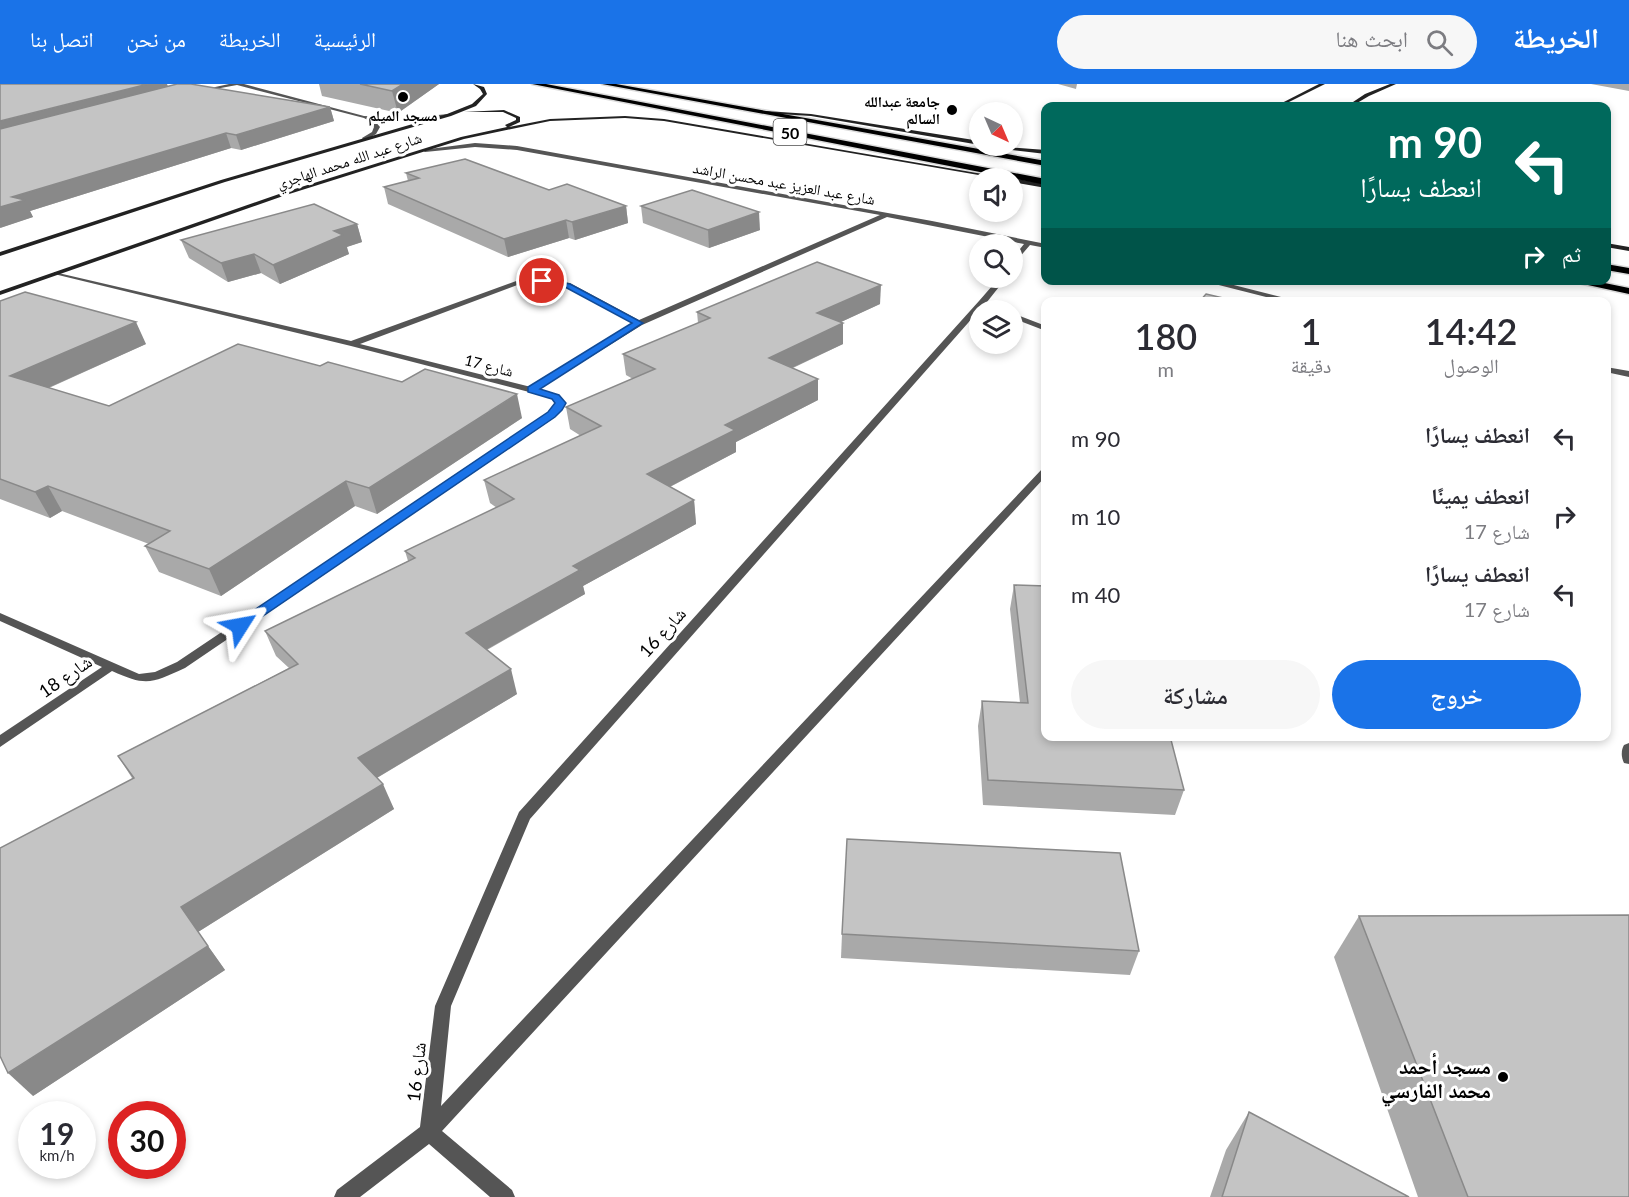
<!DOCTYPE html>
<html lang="ar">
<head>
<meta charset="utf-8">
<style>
  :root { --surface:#fff; --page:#f7f7f7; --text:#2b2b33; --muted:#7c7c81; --accent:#1a73e8 }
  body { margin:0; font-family:Lato,"Noto Naskh Arabic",sans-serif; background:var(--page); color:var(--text); direction:rtl; height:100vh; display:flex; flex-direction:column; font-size:22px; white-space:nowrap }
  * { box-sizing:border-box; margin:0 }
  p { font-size:20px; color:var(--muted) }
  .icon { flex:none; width:33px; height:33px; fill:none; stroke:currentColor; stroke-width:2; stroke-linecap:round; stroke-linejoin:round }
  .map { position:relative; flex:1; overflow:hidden; direction:ltr }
  .drawer { position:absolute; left:1041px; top:213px; width:570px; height:444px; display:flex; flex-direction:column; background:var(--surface); border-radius:12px; box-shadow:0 3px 9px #0003; direction:rtl }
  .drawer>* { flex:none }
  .banner { position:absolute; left:1041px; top:18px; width:570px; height:183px; border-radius:12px; box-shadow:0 3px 9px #0003; direction:rtl; background:#00695c; color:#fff; overflow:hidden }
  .needle { width:39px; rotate:136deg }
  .controls { position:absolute; left:969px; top:18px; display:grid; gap:12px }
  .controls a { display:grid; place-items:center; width:54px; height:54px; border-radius:50%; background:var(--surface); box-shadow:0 3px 9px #0003; font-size:30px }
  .speed { position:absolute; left:18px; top:1017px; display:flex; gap:12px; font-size:30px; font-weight:700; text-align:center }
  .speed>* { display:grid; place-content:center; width:78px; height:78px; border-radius:50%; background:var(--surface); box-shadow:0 3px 9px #0003; line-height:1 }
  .speed small { font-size:15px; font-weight:400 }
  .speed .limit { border:9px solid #d22; background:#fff; color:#111 }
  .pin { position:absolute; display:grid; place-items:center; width:51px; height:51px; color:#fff; margin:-26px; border:3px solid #fff; border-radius:50%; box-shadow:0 2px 6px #0007 }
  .me { position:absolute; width:66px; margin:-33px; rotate:56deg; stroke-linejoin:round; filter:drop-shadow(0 0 4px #0008) }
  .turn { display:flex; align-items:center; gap:21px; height:126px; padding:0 30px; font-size:27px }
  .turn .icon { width:78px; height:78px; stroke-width:2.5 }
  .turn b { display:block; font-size:42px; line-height:51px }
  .then { display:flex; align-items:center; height:57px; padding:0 30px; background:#0003; gap:12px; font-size:22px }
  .eta { display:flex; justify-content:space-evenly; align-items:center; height:102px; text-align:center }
  .eta b { font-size:36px; font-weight:600; line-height:42px }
  .primary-button { display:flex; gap:12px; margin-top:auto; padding:12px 30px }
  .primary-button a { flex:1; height:69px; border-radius:36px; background:var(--accent); color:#fff; font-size:24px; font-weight:600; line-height:69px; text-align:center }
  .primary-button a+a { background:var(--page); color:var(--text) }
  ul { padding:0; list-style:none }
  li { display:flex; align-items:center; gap:18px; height:78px; padding:0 30px }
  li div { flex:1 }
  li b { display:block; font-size:22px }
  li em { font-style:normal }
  header { display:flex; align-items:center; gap:36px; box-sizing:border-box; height:84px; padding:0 30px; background:var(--accent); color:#fff }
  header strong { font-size:28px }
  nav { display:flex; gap:33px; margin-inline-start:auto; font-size:21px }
  .search { width:420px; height:54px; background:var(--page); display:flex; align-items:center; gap:15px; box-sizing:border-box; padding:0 21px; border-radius:33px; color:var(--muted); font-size:22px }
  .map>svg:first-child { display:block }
</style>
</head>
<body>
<header>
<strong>الخريطة</strong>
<div class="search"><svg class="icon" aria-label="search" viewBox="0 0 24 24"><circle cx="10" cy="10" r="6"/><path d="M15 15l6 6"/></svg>ابحث هنا</div>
<nav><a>الرئيسية</a><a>الخريطة</a><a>من نحن</a><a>اتصل بنا</a></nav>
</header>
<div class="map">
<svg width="1629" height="1113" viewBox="0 0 1629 1113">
  <rect width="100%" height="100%" fill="#fff"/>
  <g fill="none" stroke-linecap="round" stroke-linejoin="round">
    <!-- highway casing -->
    <g stroke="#dbdbdb" stroke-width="3">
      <g id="highway">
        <path d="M 532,0 L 546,0 L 1046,95 L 1046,101 Z"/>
        <path d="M 602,0 L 616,0 L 1046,77 L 1046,82 Z"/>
        <path d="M 1606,180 L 1629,184 L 1629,190 L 1606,186 Z"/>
        <path d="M 1565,196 L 1590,196 L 1629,204 L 1629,210 Z"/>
      </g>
    </g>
    <!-- street -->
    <g fill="#555" fill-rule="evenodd">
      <path d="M 229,0 L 244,0 L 364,32 L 404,34 L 449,30 L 451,31 L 404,36 L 373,35 L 380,43 L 376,50 L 364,57 L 362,54 L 372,48 L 374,43 L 371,38 L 364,34 L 237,1 L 199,8 L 197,7 Z"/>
      <path d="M 475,59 L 517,62 L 932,137 L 1046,160 L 1046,164 L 1030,161 L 1012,182 L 1012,175 L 1024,160 L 887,133 L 642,241 L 539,305 L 559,311 L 565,319 L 555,333 L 185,584 C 152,599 147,603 112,587 L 0,663 L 0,651 L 102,583 L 0,537 L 0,529 L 139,590 L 155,588 L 177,578 L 549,329 L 556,319 L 553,315 L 529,308 L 351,262 L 54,190 L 54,188 L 351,257 L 519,196 L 542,195 L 570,199 L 639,236 L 880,131 L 517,66 L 475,63 L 425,68 L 422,66 ZM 542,199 L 565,203 L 633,239 L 531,303 L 360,260 L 520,200 Z"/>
      <path d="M 999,194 L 1006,194 L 987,218 L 1003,224 L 1003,226 L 995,226 L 983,222 L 530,735 L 451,922 L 441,1022 L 1043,384 L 1046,383 L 1046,392 L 442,1047 L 512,1106 L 515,1113 L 490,1113 L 429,1060 L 360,1113 L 334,1113 L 337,1106 L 420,1043 L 435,922 L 519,728 L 979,217 Z"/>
      <path d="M 1199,196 L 1214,196 L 1301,218 L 1286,218 Z"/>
      <path d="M 1012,229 L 1046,242 L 1046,247 L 1012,234 Z"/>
      <path d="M 1606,283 L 1629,287 L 1629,293 L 1606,288 Z"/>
      <path d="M 1629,659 L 1629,680 L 1624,679 C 1621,673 1621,666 1624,661 Z"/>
    </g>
    <!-- secondary -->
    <g fill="#222" fill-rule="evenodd">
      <path d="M 473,0 L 484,3 L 487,10 L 476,22 L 451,32 L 225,98 L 0,172 L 0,168 L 221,96 L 447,30 L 472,20 L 483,10 L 480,5 Z"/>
      <path d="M 1319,0 L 1325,0 L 1281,22 L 1276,22 Z"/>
      <path d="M 1390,0 L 1396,0 L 1369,12 L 1352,22 L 1347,22 L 1365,10 Z"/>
      <path d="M 504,26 L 520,33 L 520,38 L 509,43 L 550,35 L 625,32 L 664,35 L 1006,94 L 996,94 L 664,37 L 625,34 L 550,37 L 464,55 L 286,111 L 0,211 L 0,207 L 282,109 L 461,53 L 507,43 L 505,41 L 516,36 L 516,34 L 503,28 L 464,28 Z"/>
      <path d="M 765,27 L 811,30 L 980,57 L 980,61 L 811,32 L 763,29 Z"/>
      <path d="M 993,62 L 1046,66 L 1046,70 L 995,64 Z"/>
      <path d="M 1011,94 L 1012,94 L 1046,100 L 1046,104 L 1012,98 Z"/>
      <path d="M 1606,159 L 1629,163 L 1629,167 L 1606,163 Z"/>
    </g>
    <!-- highway -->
    <use href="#highway" fill="#000" fill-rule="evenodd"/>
  </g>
  <!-- wall -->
  <g fill="#a9a9a9">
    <path d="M 319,0 L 439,0 L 398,29 L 322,12 Z"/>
    <path d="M 1058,0 L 1077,0 L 1076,5 Z"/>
    <path d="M 1591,0 L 1629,0 L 1629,7 Z"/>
    <path d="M 168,2 L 330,23 L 334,37 L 241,66 L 231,64 L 30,127 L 33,133 L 0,144 Z"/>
    <path d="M 406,89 L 549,106 L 626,122 L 628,139 L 575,156 L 569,154 L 508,173 L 388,120 L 384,103 L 408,97 Z"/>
    <path d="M 641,122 L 760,146 L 709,164 L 643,139 Z"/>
    <path d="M 357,140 L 362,158 L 346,163 L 349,170 L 280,200 L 261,189 L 228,198 L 189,174 L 181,156 Z"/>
    <path d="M 0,217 L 146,260 L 49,304 L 109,322 L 522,334 L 377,430 L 355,422 L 221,512 L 159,488 L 145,462 L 149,460 L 62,427 L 50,434 L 0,415 Z"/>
    <path d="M 880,220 L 841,238 L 843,260 L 793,284 L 818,316 L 736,358 L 736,368 L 670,403 L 694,416 L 696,440 L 583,502 L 585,510 L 487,566 L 517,610 L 377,694 L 394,725 L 198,848 L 225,886 L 33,1012 L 132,694 L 118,672 L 289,584 L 276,572 L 265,547 L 408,477 L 405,467 L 497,424 L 490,419 L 484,396 L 581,352 L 570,345 L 566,323 L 633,295 L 626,291 L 623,270 L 698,239 L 697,228 Z"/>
    <path d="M 1014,501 L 1184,706 L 1175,731 L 983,721 L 978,642 L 982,617 L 1020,619 L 1010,525 Z"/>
    <path d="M 1359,832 L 1629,1113 L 1418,1113 L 1334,873 Z"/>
    <path d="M 842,850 L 1139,867 L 1130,891 L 841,874 Z"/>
    <path d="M 1249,1028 L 1409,1113 L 1210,1113 L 1226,1066 Z"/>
  </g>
  <!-- shaded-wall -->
  <g fill="#898989">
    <path d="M 148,0 L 167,0 L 171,9 L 0,54 L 0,37 Z"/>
    <path d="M 403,0 L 439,0 L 398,29 L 392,7 Z"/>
    <path d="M 330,23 L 334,37 L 241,66 L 236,51 Z"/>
    <path d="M 226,49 L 231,64 L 30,127 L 33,133 L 0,144 L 0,123 L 12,113 Z"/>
    <path d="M 626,122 L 628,139 L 575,156 L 572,138 Z"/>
    <path d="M 759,128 L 760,146 L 709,164 L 708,146 Z"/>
    <path d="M 566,136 L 569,154 L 508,173 L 504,155 Z"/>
    <path d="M 357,140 L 362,158 L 347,163 L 349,170 L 280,200 L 273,181 L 334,147 Z"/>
    <path d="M 254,170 L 261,189 L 228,198 L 221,179 Z"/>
    <path d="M 881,201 L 880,220 L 817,249 L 817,229 Z"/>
    <path d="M 136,238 L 146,260 L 23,315 L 10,292 Z"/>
    <path d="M 843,239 L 843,260 L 770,294 L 769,274 Z"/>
    <path d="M 818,295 L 818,316 L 736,358 L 736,368 L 650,413 L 647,390 L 725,341 Z"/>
    <path d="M 517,310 L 522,334 L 377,430 L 369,404 Z"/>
    <path d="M 346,397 L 355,422 L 221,512 L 209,485 Z"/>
    <path d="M 48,402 L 62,427 L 50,434 L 35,408 Z"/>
    <path d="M 694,416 L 696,440 L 583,502 L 585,510 L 473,573 L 466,549 L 573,482 Z"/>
    <path d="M 511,585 L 517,610 L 368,699 L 358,674 Z"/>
    <path d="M 383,700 L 394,725 L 198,848 L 181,823 Z"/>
    <path d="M 208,862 L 225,886 L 33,1012 L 8,989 Z"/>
  </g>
  <!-- building -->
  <g fill="#c4c4c4" stroke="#898989" stroke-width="1.5">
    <path d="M 0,0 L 148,0 L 0,37 Z"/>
    <path d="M 177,0 L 191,0 L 330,23 L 236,51 L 226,49 L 12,113 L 25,116 L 0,123 L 0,45 Z"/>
    <path d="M 360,0 L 403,0 L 392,7 Z"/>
    <path d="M 465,75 L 549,106 L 567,100 L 626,122 L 572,138 L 566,136 L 504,155 L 384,103 L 419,94 L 406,89 Z"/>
    <path d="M 692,106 L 759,128 L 708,146 L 641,122 Z"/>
    <path d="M 314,120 L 357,140 L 334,147 L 343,151 L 273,181 L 254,170 L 221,179 L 181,156 Z"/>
    <path d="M 817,178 L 881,201 L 817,229 L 843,239 L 769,274 L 818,295 L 725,341 L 735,346 L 647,390 L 694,416 L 573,482 L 580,486 L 466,549 L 511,585 L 358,674 L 383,700 L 181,823 L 208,862 L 8,989 L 0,972 L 0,764 L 134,694 L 118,672 L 298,580 L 265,547 L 415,474 L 405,467 L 514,415 L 484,396 L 601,342 L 566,323 L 655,285 L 623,270 L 710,234 L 697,228 Z"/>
    <path d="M 25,208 L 136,238 L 10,292 L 109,322 L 238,260 L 320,282 L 328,278 L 402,298 L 425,285 L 517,310 L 369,404 L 346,397 L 209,485 L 145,462 L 170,447 L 48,402 L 35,408 L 0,395 L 0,217 Z"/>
    <path d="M 1206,210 L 1240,218 L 1199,218 Z"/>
    <path d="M 1014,501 L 1046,502 L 1046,652 L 1170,652 L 1184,706 L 988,696 L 982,617 L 1028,619 Z"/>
    <path d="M 847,755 L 1120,769 L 1139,867 L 842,850 Z"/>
    <path d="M 1629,831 L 1629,1113 L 1468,1113 L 1359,832 Z"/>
    <path d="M 1249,1028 L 1409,1113 L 1222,1113 Z"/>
  </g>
  <!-- route -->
  <path fill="#1a73e8" stroke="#114b97" stroke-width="1.5" d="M 542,195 L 570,200 L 643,239 L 540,305 L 559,311 L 566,319 L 562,326 L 555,333 L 244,545 L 235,545 L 233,542 L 235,539 L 548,328 L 555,319 L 552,315 L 528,308 L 528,303 L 632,239 L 565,203 L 539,199 L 539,196 Z"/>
  <!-- markers -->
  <g fill="#000" stroke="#fff" stroke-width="2">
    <circle cx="403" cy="13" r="6"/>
    <circle cx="952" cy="26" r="6"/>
    <circle cx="1503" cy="993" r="6"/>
  </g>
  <g text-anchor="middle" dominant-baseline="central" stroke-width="6" stroke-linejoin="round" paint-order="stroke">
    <!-- far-poi labels -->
    <g font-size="15" font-weight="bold" fill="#000" stroke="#fff" text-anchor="end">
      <text x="940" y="17">جامعة عبدالله<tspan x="940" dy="17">السالم</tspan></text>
      <text x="403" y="31" text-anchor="middle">مسجد الميلم</text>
    </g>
    <!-- far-street labels -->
    <g font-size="15" fill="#000" stroke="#fff">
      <text transform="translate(349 76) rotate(-18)">شارع عبد الله محمد الهاجري</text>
      <text transform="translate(784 99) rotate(10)">شارع عبد العزيز عبد محسن الراشد</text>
      <text transform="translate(489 281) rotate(14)">شارع 17</text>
    </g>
    <!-- shield labels -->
    <rect fill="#fff" stroke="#4c4c4c" stroke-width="1.5" x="773.5" y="35" width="33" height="26" rx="4.5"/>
    <g font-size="16" font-weight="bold" fill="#000">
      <text x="790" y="48">50</text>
    </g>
    <!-- street labels -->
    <g font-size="18" fill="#000" stroke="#fff">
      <text transform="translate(662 548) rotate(-48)">شارع 16</text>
      <text transform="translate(65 592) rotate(-35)">شارع 18</text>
      <text transform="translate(416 988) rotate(-84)">شارع 16</text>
    </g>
    <!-- near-poi labels -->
    <g font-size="21" font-weight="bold" fill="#000" stroke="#fff" text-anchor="end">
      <text x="1491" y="981">مسجد أحمد<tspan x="1491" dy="24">محمد الفارسي</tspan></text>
    </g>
  </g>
</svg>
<div class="controls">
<a><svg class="needle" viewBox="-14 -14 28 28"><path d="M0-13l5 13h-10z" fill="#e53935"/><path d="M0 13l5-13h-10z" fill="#7c7c81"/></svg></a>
<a><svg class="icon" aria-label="sound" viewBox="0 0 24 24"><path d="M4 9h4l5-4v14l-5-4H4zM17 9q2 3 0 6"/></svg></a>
<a><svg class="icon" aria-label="search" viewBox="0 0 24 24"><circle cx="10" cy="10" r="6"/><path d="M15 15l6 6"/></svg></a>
<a><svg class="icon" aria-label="layers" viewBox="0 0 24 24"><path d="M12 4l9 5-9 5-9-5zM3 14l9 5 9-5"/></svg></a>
</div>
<div class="speed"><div>19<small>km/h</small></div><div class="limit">30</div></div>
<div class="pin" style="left:542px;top:197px;background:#d93025"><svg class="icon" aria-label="arrive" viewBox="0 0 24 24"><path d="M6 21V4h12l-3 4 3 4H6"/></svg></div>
<svg class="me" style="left:240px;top:542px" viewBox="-20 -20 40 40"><path d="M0-17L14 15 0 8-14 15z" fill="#1a73e8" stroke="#fff" stroke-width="4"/></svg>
<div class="banner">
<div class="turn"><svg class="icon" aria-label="left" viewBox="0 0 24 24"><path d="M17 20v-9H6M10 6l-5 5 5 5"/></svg><div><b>90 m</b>انعطف يسارًا</div></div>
<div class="then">ثم<svg class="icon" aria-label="right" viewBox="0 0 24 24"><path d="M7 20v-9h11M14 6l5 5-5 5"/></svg></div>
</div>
<section class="drawer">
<div class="eta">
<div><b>14:42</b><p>الوصول</p></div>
<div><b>1</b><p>دقيقة</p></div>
<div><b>180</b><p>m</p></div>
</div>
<ul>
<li><svg class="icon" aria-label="left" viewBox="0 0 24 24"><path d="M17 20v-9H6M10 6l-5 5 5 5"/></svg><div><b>انعطف يسارًا</b></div><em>90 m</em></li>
<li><svg class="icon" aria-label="right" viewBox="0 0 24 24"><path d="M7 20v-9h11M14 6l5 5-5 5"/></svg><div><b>انعطف يمينًا</b><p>شارع 17</p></div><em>10 m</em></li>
<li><svg class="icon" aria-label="left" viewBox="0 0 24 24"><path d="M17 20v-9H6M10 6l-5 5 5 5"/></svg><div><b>انعطف يسارًا</b><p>شارع 17</p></div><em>40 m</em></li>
</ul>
<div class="primary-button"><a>خروج</a><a>مشاركة</a></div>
</section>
</div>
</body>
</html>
